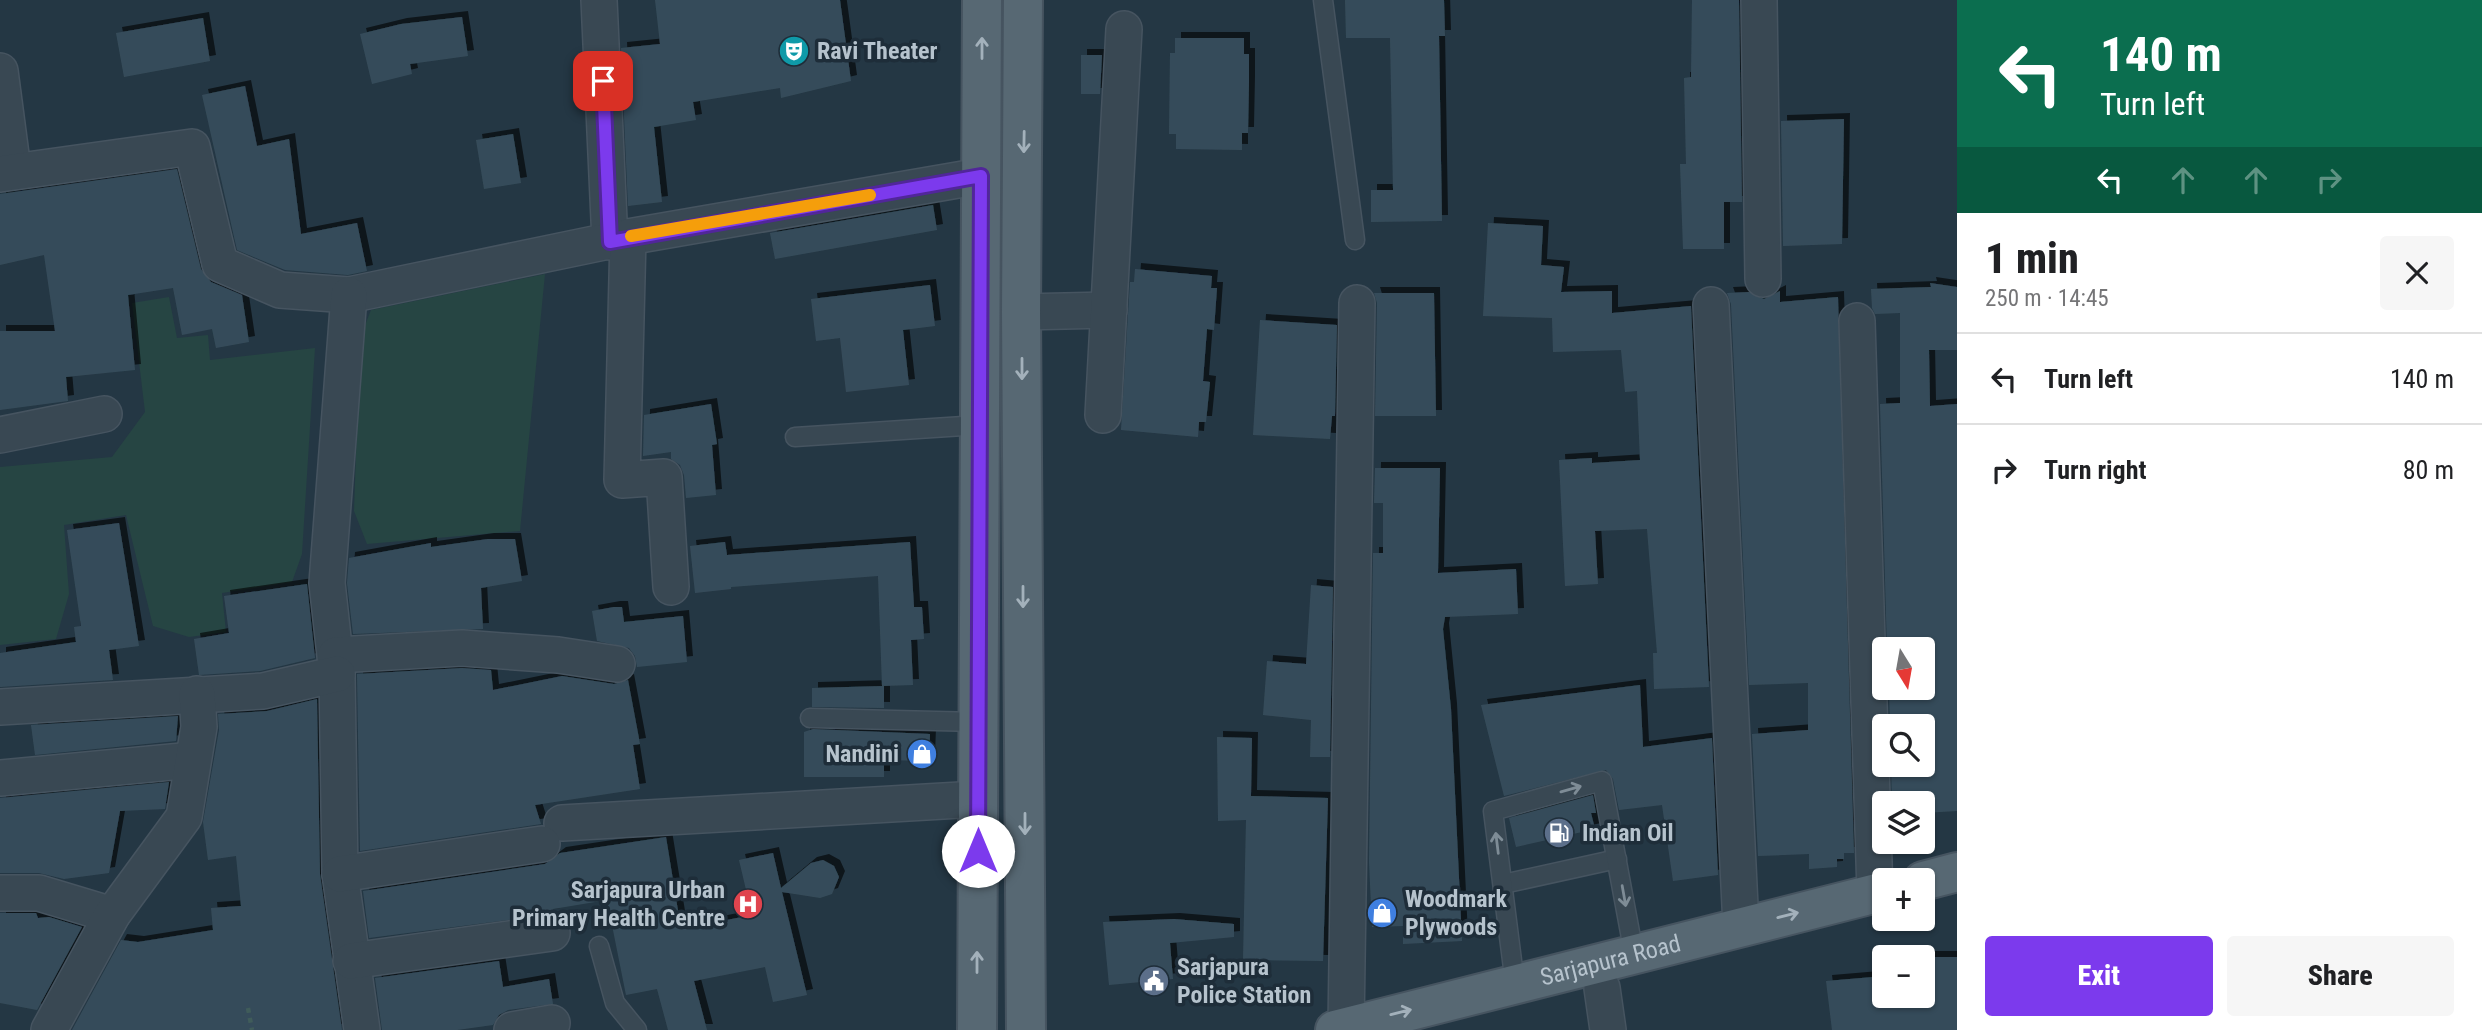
<!DOCTYPE html>
<html lang="en">
<head>
<meta charset="utf-8">
<style>
  :root { --surface:#fff; --page:#f6f6f6; --text:#202124; --muted:#757577; --line:#e0e0e0; --accent:#7c3aed }
  body { margin:0; font-family:"Roboto Condensed",sans-serif; background:var(--page); color:var(--text); height:100vh; display:flex; flex-direction:column; font-size:26px; white-space:nowrap }
  * { box-sizing:border-box; margin:0 }
  p { font-size:23px; color:var(--muted) }
  .icon { flex:none; width:38px; height:38px; fill:none; stroke:currentColor; stroke-width:2; stroke-linecap:round; stroke-linejoin:round }
  .map { position:relative; flex:1; overflow:hidden }
  .sheet { display:flex; flex-direction:column; background:var(--surface); width:525px }
  .sheet>* { flex:none }
  .top-card { background:#0b6e4f; color:#fff; overflow:hidden }
  .needle { width:46px; rotate:169deg }
  .controls { position:absolute; left:1872px; top:637px; display:grid; gap:14px }
  .controls a { display:grid; place-items:center; width:63px; height:63px; border-radius:7px; background:var(--surface); box-shadow:0 2px 5px #0004; font-size:35px }
  .pin { position:absolute; display:grid; place-items:center; width:60px; height:60px; color:#fff; margin:-30px; border-radius:14px; box-shadow:0 4px 10px #0006 }
  .me { position:absolute; width:77px; margin:-38px; rotate:0deg; stroke-linejoin:round; filter:drop-shadow(0 0 5px #0008) }
  .turn { display:flex; align-items:center; gap:24px; height:147px; padding:0 28px; font-size:32px }
  .turn .icon { width:91px; height:91px; stroke-width:2.5 }
  .turn b { display:block; font-size:49px; line-height:60px }
  .lanes { display:flex; align-items:center; height:66px; padding:0 28px; background:#0003; justify-content:center; gap:35px; direction:ltr }
  .lanes .off { opacity:.35 }
  .round { display:grid; place-items:center; flex:none; width:74px; height:74px; border-radius:7px; background:var(--page) }
  .head { display:flex; align-items:center; justify-content:space-between; height:119px; padding:0 28px }
  h1 { font-size:42px; font-weight:800; line-height:52px }
  .primary-button { display:flex; gap:14px; margin-top:auto; padding:14px 28px }
  .primary-button a { flex:1; height:80px; border-radius:7px; background:var(--accent); color:#fff; font-size:28px; font-weight:800; line-height:80px; text-align:center }
  .primary-button a+a { background:var(--page); color:var(--text) }
  ul { padding:0; list-style:none }
  li { display:flex; align-items:center; gap:21px; height:91px; padding:0 28px; border-top:2px solid var(--line) }
  li div { flex:1 }
  li b { display:block; font-size:26px }
  li em { font-style:normal }
  main { display:flex; flex:1; min-height:0 }
  .map>svg:first-child { display:block }
</style>
</head>
<body>
<main>
<div class="map">
<svg width="1957" height="1030" viewBox="0 0 1957 1030">
  <defs>
    <filter id="shadow"><feDropShadow dx="6" dy="-6" stdDeviation="0" flood-color="#0009"/></filter>
  </defs>
  <rect width="100%" height="100%" fill="#243744"/>
  <!-- green -->
  <g fill="#264543">
    <path d="M 545,274 L 520,531 L 367,544 L 354,511 L 360,338 L 371,310 Z"/>
    <path d="M 169,297 L 177,338 L 208,335 L 210,360 L 315,348 L 302,554 L 292,582 L 222,593 L 226,632 L 189,637 L 153,626 L 126,515 L 64,525 L 69,594 L 56,639 L 0,645 L 0,467 L 112,457 L 145,412 L 132,303 Z"/>
  </g>
  <!-- building -->
  <g fill="#364c5a" filter="url(#shadow)">
    <path d="M 655,0 L 840,0 L 851,81 L 781,98 L 780,88 L 693,102 L 696,120 L 654,127 L 662,202 L 628,206 L 621,48 L 660,44 Z"/>
    <path d="M 1345,0 L 1444,0 L 1445,36 L 1439,36 L 1442,221 L 1371,222 L 1371,190 L 1393,190 L 1390,38 L 1346,38 Z"/>
    <path d="M 1692,0 L 1739,0 L 1742,202 L 1724,202 L 1724,249 L 1683,249 L 1680,164 L 1686,164 L 1684,78 L 1691,77 Z"/>
    <path d="M 462,17 L 468,56 L 410,64 L 412,74 L 372,84 L 360,34 L 401,24 Z"/>
    <path d="M 203,18 L 210,61 L 124,77 L 116,33 Z"/>
    <path d="M 1175,38 L 1244,38 L 1244,54 L 1249,54 L 1249,82 L 1248,133 L 1242,133 L 1242,150 L 1176,149 L 1176,134 L 1169,134 L 1170,53 L 1175,53 Z"/>
    <path d="M 1081,55 L 1102,55 L 1100,94 L 1081,94 Z"/>
    <path d="M 245,86 L 257,146 L 289,139 L 301,234 L 357,223 L 367,271 L 348,275 L 285,270 L 237,250 L 202,95 Z"/>
    <path d="M 1844,119 L 1842,244 L 1783,246 L 1781,121 Z"/>
    <path d="M 513,134 L 521,183 L 484,189 L 476,140 Z"/>
    <path d="M 177,169 L 201,269 L 211,282 L 242,295 L 249,342 L 216,348 L 212,329 L 182,335 L 173,288 L 128,295 L 135,370 L 66,377 L 68,401 L 0,410 L 0,331 L 55,331 L 44,255 L 0,265 L 0,194 Z"/>
    <path d="M 933,205 L 937,230 L 775,259 L 770,233 Z"/>
    <path d="M 1488,223 L 1543,226 L 1541,265 L 1564,267 L 1561,292 L 1612,291 L 1612,313 L 1691,306 L 1709,687 L 1654,689 L 1653,653 L 1657,653 L 1647,529 L 1595,531 L 1598,584 L 1565,586 L 1559,460 L 1592,458 L 1592,463 L 1640,460 L 1637,391 L 1625,392 L 1621,350 L 1553,352 L 1552,318 L 1483,316 Z"/>
    <path d="M 1135,269 L 1212,276 L 1211,288 L 1217,288 L 1214,330 L 1207,329 L 1203,381 L 1210,382 L 1206,422 L 1199,422 L 1198,437 L 1121,430 L 1130,282 L 1134,282 Z"/>
    <path d="M 1930,283 L 1957,287 L 1957,350 L 1929,350 L 1930,406 L 1957,404 L 1957,811 L 1923,813 L 1923,803 L 1892,803 L 1891,765 L 1923,765 L 1923,726 L 1890,726 L 1889,688 L 1923,688 L 1923,649 L 1887,649 L 1880,404 L 1900,403 L 1900,313 L 1875,314 L 1872,308 L 1871,289 L 1931,287 Z"/>
    <path d="M 930,285 L 935,326 L 903,330 L 909,385 L 846,392 L 840,338 L 816,341 L 811,299 Z"/>
    <path d="M 1780,291 L 1780,302 L 1838,297 L 1854,853 L 1844,853 L 1844,859 L 1837,859 L 1837,867 L 1809,869 L 1809,854 L 1758,856 L 1752,734 L 1808,730 L 1808,683 L 1749,685 L 1731,304 L 1727,293 L 1749,292 L 1764,299 Z"/>
    <path d="M 1374,293 L 1434,293 L 1436,416 L 1375,416 L 1377,303 Z"/>
    <path d="M 1260,320 L 1337,325 L 1335,416 L 1332,416 L 1330,439 L 1253,435 Z"/>
    <path d="M 711,404 L 717,444 L 712,445 L 716,495 L 686,498 L 684,475 L 680,465 L 671,459 L 671,452 L 643,456 L 644,415 Z"/>
    <path d="M 1375,468 L 1440,468 L 1438,573 L 1516,569 L 1518,614 L 1445,617 L 1443,629 L 1451,709 L 1462,941 L 1403,944 L 1403,926 L 1372,927 L 1369,862 L 1373,553 L 1383,553 L 1383,503 L 1374,503 Z"/>
    <path d="M 119,523 L 139,646 L 109,650 L 113,680 L 0,687 L 0,653 L 76,642 L 74,627 L 81,626 L 67,530 Z"/>
    <path d="M 488,539 L 515,539 L 522,581 L 481,588 L 483,629 L 353,634 L 347,583 L 349,558 L 431,543 L 431,547 Z"/>
    <path d="M 725,542 L 727,555 L 910,542 L 914,607 L 922,607 L 924,639 L 911,640 L 913,685 L 882,686 L 878,576 L 731,587 L 731,589 L 695,593 L 690,546 Z"/>
    <path d="M 307,584 L 315,658 L 260,671 L 199,675 L 194,639 L 229,633 L 224,596 Z"/>
    <path d="M 1311,585 L 1333,587 L 1330,757 L 1310,757 L 1311,720 L 1263,715 L 1267,661 L 1306,664 Z"/>
    <path d="M 614,607 L 622,607 L 624,622 L 683,616 L 687,662 L 637,667 L 635,656 L 629,648 L 597,641 L 592,611 Z"/>
    <path d="M 462,668 L 491,670 L 493,690 L 562,676 L 614,684 L 628,680 L 640,744 L 633,745 L 640,789 L 535,805 L 541,824 L 360,851 L 357,674 Z"/>
    <path d="M 1640,685 L 1643,747 L 1712,738 L 1718,875 L 1673,881 L 1662,805 L 1619,810 L 1613,779 L 1606,770 L 1504,796 L 1481,705 Z"/>
    <path d="M 884,686 L 884,708 L 812,707 L 812,688 Z"/>
    <path d="M 317,699 L 320,874 L 342,1030 L 72,1030 L 121,940 L 138,942 L 213,930 L 211,908 L 241,906 L 236,856 L 208,860 L 203,822 L 219,730 L 218,714 L 267,711 Z"/>
    <path d="M 178,716 L 176,741 L 35,755 L 31,725 Z"/>
    <path d="M 813,729 L 930,734 L 929,761 L 884,760 L 884,777 L 804,777 L 804,732 Z"/>
    <path d="M 1217,737 L 1252,738 L 1251,796 L 1328,798 L 1323,961 L 1243,960 L 1246,820 L 1218,821 Z"/>
    <path d="M 169,782 L 165,809 L 120,811 L 109,873 L 64,879 L 39,873 L 0,873 L 0,798 Z"/>
    <path d="M 1593,795 L 1596,813 L 1591,813 L 1595,829 L 1516,847 L 1509,818 Z"/>
    <path d="M 666,837 L 681,929 L 752,915 L 739,860 L 773,853 L 781,888 L 811,863 L 823,860 L 834,866 L 839,877 L 832,894 L 820,898 L 782,892 L 807,995 L 773,1002 L 765,967 L 694,981 L 707,1030 L 668,1030 L 657,989 L 626,995 L 607,900 L 553,909 L 554,914 L 369,938 L 363,891 L 545,864 L 560,853 Z"/>
    <path d="M 0,913 L 36,913 L 38,918 L 49,917 L 82,927 L 37,1010 L 0,1003 Z"/>
    <path d="M 1174,919 L 1234,924 L 1234,937 L 1170,943 L 1173,979 L 1109,985 L 1103,922 Z"/>
    <path d="M 1928,957 L 1957,957 L 1957,1030 L 1832,1030 L 1826,981 L 1885,976 L 1885,996 L 1923,996 L 1923,972 L 1928,972 Z"/>
    <path d="M 499,961 L 503,987 L 549,979 L 553,1004 L 508,1010 L 499,1015 L 493,1025 L 457,1030 L 382,1030 L 375,978 Z"/>
  </g>
  <g fill="none" stroke-linecap="round" stroke-linejoin="round">
    <!-- lane casing -->
    <g stroke="#465460" stroke-width="21">
      <g id="lane">
        <path d="M 1323,0 L 1355,240"/>
        <path d="M 795,437 L 979,425"/>
        <path d="M 810,718 L 978,722"/>
        <path d="M 1503,884 L 1617,859"/>
        <path d="M 599,946 L 615,1003 L 637,1030"/>
        <path d="M 1515,984 L 1493,811 L 1602,781 L 1634,954"/>
      </g>
    </g>
    <!-- street casing -->
    <g stroke="#465460" stroke-width="38">
      <g id="street">
        <path d="M 599,0 L 610,242"/>
        <path d="M 1759,0 L 1763,279"/>
        <path d="M 0,71 L 13,170"/>
        <path d="M 0,174 L 192,147 L 220,264 L 280,290 L 349,295 L 628,237 L 981,176"/>
        <path d="M 628,237 L 622,480 L 664,477 L 671,587"/>
        <path d="M 349,295 L 327,583 L 337,674 L 340,874 L 362,1030"/>
        <path d="M 1711,305 L 1741,927"/>
        <path d="M 1021,312 L 1109,310"/>
        <path d="M 1857,321 L 1875,893"/>
        <path d="M 1103,415 L 1124,29"/>
        <path d="M 0,435 L 104,414"/>
        <path d="M 336,655 L 462,648 L 558,655 L 617,664"/>
        <path d="M 0,707 L 263,691 L 337,674"/>
        <path d="M 0,778 L 193,760"/>
        <path d="M 562,823 L 978,799"/>
        <path d="M 340,874 L 542,844"/>
        <path d="M 0,893 L 39,893 L 112,915"/>
        <path d="M 351,961 L 552,933"/>
        <path d="M 1602,988 L 1608,1030"/>
        <path d="M 1346,1027 L 1357,303"/>
        <path d="M 49,1030 L 112,915 L 184,817 L 199,727 L 197,694"/>
        <path d="M 512,1030 L 552,1023"/>
      </g>
    </g>
    <!-- primary casing -->
    <g stroke="#465460" stroke-width="42">
      <g id="primary">
        <path d="M 1023,0 L 1021,312 L 1026,1030"/>
        <path d="M 1923,881 L 1957,872"/>
        <path d="M 977,1030 L 982,0"/>
        <path id="s1" d="M 1335,1030 L 1885,891"/>
      </g>
    </g>
    <!-- path -->
    <path stroke="#405c5a" stroke-width="4.5" stroke-dasharray="5 5" stroke-linecap="butt" d="M 248,1008 L 252,1030"/>
    <!-- lane -->
    <use href="#lane" stroke="#394853" stroke-width="18"/>
    <!-- street -->
    <use href="#street" stroke="#394853" stroke-width="35"/>
    <!-- primary -->
    <use href="#primary" stroke="#576873" stroke-width="38"/>
  </g>
  <!-- one-way arrows -->
  <defs><path id="oneway-shaft" d="M-6 0H5M1.5-3L5.5 0L1.5 3" fill="none" stroke-width="1.6" stroke-linecap="round" stroke-linejoin="round" transform="scale(1.75)"/></defs>
  <g stroke="#a3b1bb">
    <use href="#oneway-shaft" transform="translate(982 48) rotate(-90)"/>
    <use href="#oneway-shaft" transform="translate(1024 142) rotate(91)"/>
    <use href="#oneway-shaft" transform="translate(1022 369) rotate(90)"/>
    <use href="#oneway-shaft" transform="translate(1023 597) rotate(90)"/>
    <use href="#oneway-shaft" transform="translate(1025 824) rotate(90)"/>
    <use href="#oneway-shaft" transform="translate(1788 915) rotate(-14)"/>
    <use href="#oneway-shaft" transform="translate(977 962) rotate(-90)"/>
    <use href="#oneway-shaft" transform="translate(1401 1012) rotate(-14)"/>
  </g>
  <g stroke="#7e8c96">
    <use href="#oneway-shaft" transform="translate(1571 789) rotate(-16)"/>
    <use href="#oneway-shaft" transform="translate(1497 843) rotate(-97)"/>
    <use href="#oneway-shaft" transform="translate(1624 896) rotate(80)"/>
  </g>
  <g fill="none" stroke-linecap="round" stroke-linejoin="round">
    <!-- route casing -->
    <g stroke="#51269a" stroke-width="18">
      <path id="route" d="M 603,81 L 610,242 L 981,176 L 978,851"/>
    </g>
    <!-- route -->
    <use href="#route" stroke="#7c3aed" stroke-width="12"/>
    <!-- slow -->
    <path stroke="#f59e0b" stroke-width="12" d="M 631,236 L 870,195"/>
  </g>
  <!-- icons -->
  <defs>
    <g id="theatre-disc" transform="scale(1.575)"><circle r="9.5" fill="#0f9aa8" stroke="#1e2d39"/><path d="M-5-5.5Q0-4 5-5.5V0Q5 5 0 6Q-5 5-5 0ZM-3.3-2.5H-1v1.5H-3.3ZM1-2.5H3.3v1.5H1ZM-2.8 1Q0 5.5 2.8 1Z" fill="#fff"/></g>
    <g id="shop-disc" transform="scale(1.575)"><circle r="9.5" fill="#3f7fe0" stroke="#1e2d39"/><path d="M-5-2.5h2.3a2.7 3.5 0 0 1 5.4 0H5L5.5 6h-11ZM-1.5-2.5h3a1.5 2.3 0 0 0-3 0Z" fill="#fff"/></g>
    <g id="fuel-disc" transform="scale(1.575)"><circle r="9.5" fill="#5c6f8a" stroke="#1e2d39"/><path d="M-5.5-6h7V0h2V4h1.3V-2.5L3-4.5l.8-.8L6-3V5H2.5V1h-1V6h-7ZM-4.2-4.7v3.2H.2V-4.7Z" fill="#fff"/></g>
    <g id="hospital-disc" transform="scale(1.575)"><circle r="9.5" fill="#e0444e" stroke="#1e2d39"/><path d="M-5-5h3v3.5h4V-5h3V5h-3V1.5h-4V5h-3Z" fill="#fff"/></g>
    <g id="civic-disc" transform="scale(1.575)"><circle r="9.5" fill="#5c6f8a" stroke="#1e2d39"/><path d="M-.6-6.5H3V-4.5H.6V-3L4-1V1h2V6H-6V1h2V-1L-.6-3ZM-1.2 2.5V6h2.4V2.5Z" fill="#fff"/></g>
  </defs>
  <g fill-rule="evenodd">
    <use href="#theatre-disc" x="794" y="51"/>
    <use href="#shop-disc" x="922" y="754"/>
    <use href="#fuel-disc" x="1559" y="833"/>
    <use href="#hospital-disc" x="748" y="904"/>
    <use href="#shop-disc" x="1382" y="913"/>
    <use href="#civic-disc" x="1154" y="981"/>
  </g>
  <g text-anchor="middle" dominant-baseline="central" stroke-width="7" stroke-linejoin="round" paint-order="stroke">
    <!-- poi labels -->
    <g font-size="24" font-weight="bold" fill="#b6c3cd" stroke="#1e2d39" text-anchor="start">
      <text x="817" y="51">Ravi Theater</text>
      <text x="899" y="754" text-anchor="end">Nandini</text>
      <text x="1582" y="833">Indian Oil</text>
      <text x="725" y="890" text-anchor="end">Sarjapura Urban<tspan x="725" dy="28">Primary Health Centre</tspan></text>
      <text x="1405" y="899">Woodmark<tspan x="1405" dy="28">Plywoods</tspan></text>
      <text x="1177" y="967">Sarjapura<tspan x="1177" dy="28">Police Station</tspan></text>
    </g>
    <!-- street labels -->
    <g font-size="24" fill="#b6c3cd" stroke="#1e2d39">
      <text stroke="none"><textPath href="#s1" startOffset="284">Sarjapura Road</textPath></text>
    </g>
  </g>
</svg>
<div class="controls">
<a><svg class="needle" viewBox="-14 -14 28 28"><path d="M0-13l5 13h-10z" fill="#e53935"/><path d="M0 13l5-13h-10z" fill="#757577"/></svg></a>
<a><svg class="icon" aria-label="search" viewBox="0 0 24 24"><circle cx="10" cy="10" r="6"/><path d="M15 15l6 6"/></svg></a>
<a><svg class="icon" aria-label="layers" viewBox="0 0 24 24"><path d="M12 4l9 5-9 5-9-5zM3 14l9 5 9-5"/></svg></a>
<a>+</a>
<a>−</a>
</div>
<div class="pin" style="left:603px;top:81px;background:#d93025"><svg class="icon" aria-label="arrive" viewBox="0 0 24 24"><path d="M6 21V4h12l-3 4 3 4H6"/></svg></div>
<svg class="me" style="left:978px;top:851px" viewBox="-20 -20 40 40"><circle r="19" fill="#fff"/><path d="M0-13L10 11 0 6-10 11z" fill="#7c3aed"/></svg>
</div>
<section class="sheet">
<div class="top-card">
<div class="turn"><svg class="icon" aria-label="left" viewBox="0 0 24 24"><path d="M17 20v-9H6M10 6l-5 5 5 5"/></svg><div><b>140 m</b>Turn left</div></div>
<div class="lanes"><svg class="icon" aria-label="left" viewBox="0 0 24 24"><path d="M17 20v-9H6M10 6l-5 5 5 5"/></svg><svg class="icon off" aria-label="ahead" viewBox="0 0 24 24"><path d="M12 20V5M6 11l6-6 6 6"/></svg><svg class="icon off" aria-label="ahead" viewBox="0 0 24 24"><path d="M12 20V5M6 11l6-6 6 6"/></svg><svg class="icon off" aria-label="right" viewBox="0 0 24 24"><path d="M7 20v-9h11M14 6l5 5-5 5"/></svg></div>
</div>
<div class="head"><div><h1>1 min</h1><p>250 m · 14:45</p></div><a class="round"><svg class="icon" aria-label="close" viewBox="0 0 24 24"><path d="M6 6l12 12M18 6L6 18"/></svg></a></div>
<ul>
<li><svg class="icon" aria-label="left" viewBox="0 0 24 24"><path d="M17 20v-9H6M10 6l-5 5 5 5"/></svg><div><b>Turn left</b></div><em>140 m</em></li>
<li><svg class="icon" aria-label="right" viewBox="0 0 24 24"><path d="M7 20v-9h11M14 6l5 5-5 5"/></svg><div><b>Turn right</b></div><em>80 m</em></li>
</ul>
<div class="primary-button"><a>Exit</a><a>Share</a></div>
</section>
</main>
</body>
</html>
